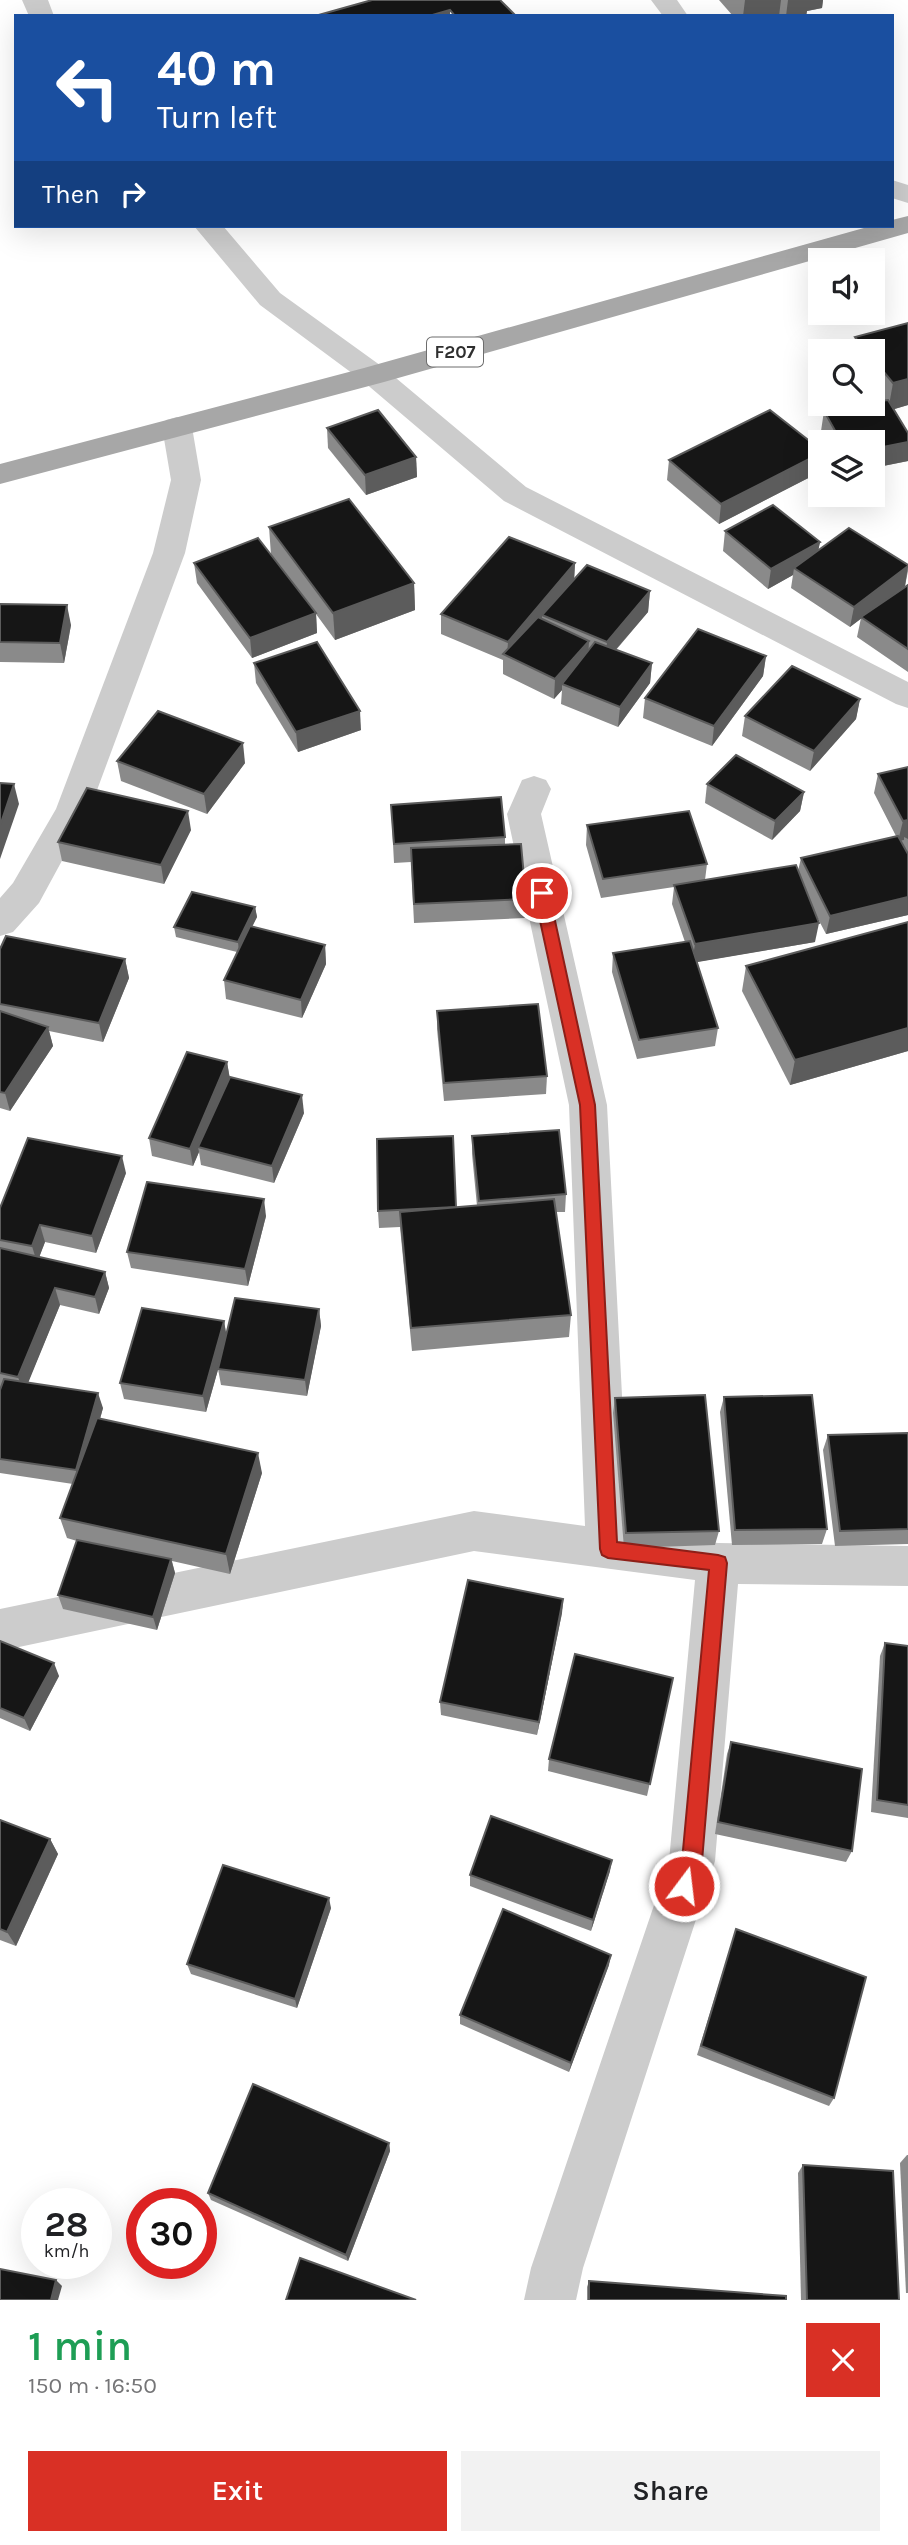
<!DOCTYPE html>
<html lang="en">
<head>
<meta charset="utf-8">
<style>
  :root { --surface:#fff; --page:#f2f2f2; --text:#202124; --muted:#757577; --accent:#d93025 }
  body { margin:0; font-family:Karla,sans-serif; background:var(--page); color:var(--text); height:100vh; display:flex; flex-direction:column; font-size:26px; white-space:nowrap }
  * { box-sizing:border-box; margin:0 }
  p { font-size:23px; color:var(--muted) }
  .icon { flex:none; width:38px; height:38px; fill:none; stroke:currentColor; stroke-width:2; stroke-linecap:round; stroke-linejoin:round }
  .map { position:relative; height:2300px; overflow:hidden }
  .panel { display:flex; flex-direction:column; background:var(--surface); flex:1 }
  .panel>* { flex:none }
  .guide { position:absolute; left:14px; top:14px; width:880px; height:214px; border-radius:0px; box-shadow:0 7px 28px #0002; background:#1a4fa0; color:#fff; overflow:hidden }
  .controls { position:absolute; left:808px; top:248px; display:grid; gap:14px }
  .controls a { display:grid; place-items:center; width:77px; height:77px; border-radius:0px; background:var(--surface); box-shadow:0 7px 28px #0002; font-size:35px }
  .speed { position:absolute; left:21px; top:2188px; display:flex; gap:14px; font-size:35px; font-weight:700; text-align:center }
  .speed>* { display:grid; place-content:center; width:91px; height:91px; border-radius:50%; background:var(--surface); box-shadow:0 7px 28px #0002; line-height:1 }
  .speed small { font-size:18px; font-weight:400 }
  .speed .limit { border:10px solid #d22; background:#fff; color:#111 }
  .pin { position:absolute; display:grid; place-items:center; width:60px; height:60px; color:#fff; margin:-30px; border:4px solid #fff; border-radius:50%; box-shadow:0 2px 7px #0007 }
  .me { position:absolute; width:77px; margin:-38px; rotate:15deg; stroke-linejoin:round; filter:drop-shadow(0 0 5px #0008) }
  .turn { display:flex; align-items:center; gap:24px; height:147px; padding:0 28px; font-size:32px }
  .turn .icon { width:91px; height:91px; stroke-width:2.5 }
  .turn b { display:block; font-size:49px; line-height:60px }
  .then { display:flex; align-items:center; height:66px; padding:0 28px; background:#0003; gap:14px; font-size:26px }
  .round { display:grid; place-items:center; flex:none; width:74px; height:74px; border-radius:0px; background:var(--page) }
  .headline { display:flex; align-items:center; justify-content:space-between; height:119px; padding:0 28px }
  h1 { font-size:42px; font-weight:600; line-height:52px; color:#1e9e55 }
  .action { display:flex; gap:14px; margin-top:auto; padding:14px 28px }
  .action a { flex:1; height:80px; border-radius:0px; background:var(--accent); color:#fff; font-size:28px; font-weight:600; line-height:80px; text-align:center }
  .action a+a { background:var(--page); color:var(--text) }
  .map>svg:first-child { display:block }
</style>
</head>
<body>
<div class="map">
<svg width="908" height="2300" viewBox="0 0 908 2300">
  <rect width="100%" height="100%" fill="#fff"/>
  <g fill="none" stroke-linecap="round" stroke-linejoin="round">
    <!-- street -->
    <g fill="#ccc" fill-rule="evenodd">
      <path d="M 22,0 L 48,0 L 54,16 L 29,16 Z"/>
      <path d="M 651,0 L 677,0 L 688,16 L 663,16 Z"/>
      <path d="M 892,180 L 908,185 L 908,203 L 892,198 Z"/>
      <path d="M 194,226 L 223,226 L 280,293 L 384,368 L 526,487 L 908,682 L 908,708 L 896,704 L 504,501 L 364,382 L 260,305 Z"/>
      <path d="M 177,417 L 188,420 L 192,427 L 201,480 L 185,553 L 90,809 L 39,903 L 13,932 L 0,936 L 0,898 L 13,883 L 56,809 L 153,553 L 171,480 L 162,427 L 166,420 Z"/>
      <path d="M 534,776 L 546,780 L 551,789 L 541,814 L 607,1105 L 629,1531 L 718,1543 L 908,1546 L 908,1586 L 738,1584 L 715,1861 L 583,2268 L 576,2300 L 524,2300 L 531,2268 L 669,1861 L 695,1580 L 474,1551 L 0,1651 L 0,1609 L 474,1511 L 585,1526 L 569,1105 L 507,814 L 522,780 Z"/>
    </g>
    <!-- primary -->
    <path fill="#a7a7a7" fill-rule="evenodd" d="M 908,216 L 908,233 L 384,382 L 0,484 L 0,464 L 364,368 L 871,226 L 892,226 L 892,220 Z"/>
  </g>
  <!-- wall -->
  <g fill="#8a8a8a">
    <path d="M 719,0 L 823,0 L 822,8 L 807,11 L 806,16 L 733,16 Z"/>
    <path d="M 908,323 L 908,405 L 894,409 L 908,433 L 908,461 L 873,468 L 873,443 L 827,443 L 821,431 L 824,411 L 880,401 L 873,393 L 873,352 L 852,352 L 855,337 Z"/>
    <path d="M 327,428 L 416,457 L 417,477 L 366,495 L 328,448 Z"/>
    <path d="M 821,450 L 820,472 L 719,524 L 667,480 L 669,460 Z"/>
    <path d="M 269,527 L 414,583 L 415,610 L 335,640 L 316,614 L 317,633 L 252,658 L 197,583 L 194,563 L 289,579 L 271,555 Z"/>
    <path d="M 725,531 L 820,542 L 818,551 L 908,565 L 908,571 L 905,586 L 876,607 L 908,585 L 908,672 L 857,637 L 861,618 L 850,627 L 791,588 L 793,575 L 768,589 L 723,551 Z"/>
    <path d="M 575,563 L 574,579 L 650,591 L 648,612 L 616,650 L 652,663 L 650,683 L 618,727 L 561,704 L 562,690 L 554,699 L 503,674 L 503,660 L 441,634 L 441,614 Z"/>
    <path d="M 0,604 L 71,625 L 64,663 L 0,662 Z"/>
    <path d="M 766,656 L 763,676 L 712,746 L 643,718 L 645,698 Z"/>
    <path d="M 254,663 L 361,730 L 298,752 L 256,683 Z"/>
    <path d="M 860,699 L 856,719 L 810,771 L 742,736 L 745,716 Z"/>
    <path d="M 117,761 L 245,763 L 207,814 L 121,781 Z"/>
    <path d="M 908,767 L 908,915 L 826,934 L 815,913 L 815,942 L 696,962 L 718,1028 L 715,1046 L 637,1059 L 612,972 L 613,953 L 685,942 L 672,904 L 674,887 L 601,898 L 586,845 L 587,825 L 707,864 L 705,880 L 798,871 L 801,858 L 896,836 L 874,793 L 878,774 Z"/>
    <path d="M 707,784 L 804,792 L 800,811 L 772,840 L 705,803 Z"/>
    <path d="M 391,805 L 505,837 L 505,844 L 526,899 L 525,918 L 414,923 L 411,862 L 394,863 Z"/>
    <path d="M 191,830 L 164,884 L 62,861 L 58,842 Z"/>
    <path d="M 255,907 L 257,917 L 252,927 L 325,945 L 326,964 L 302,1018 L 226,999 L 224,980 L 237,952 L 176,937 L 174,927 Z"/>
    <path d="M 908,922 L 908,1051 L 790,1085 L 742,991 L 746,966 Z"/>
    <path d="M 0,949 L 125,959 L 129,978 L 103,1042 L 49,1031 L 53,1046 L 10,1111 L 0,1108 Z"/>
    <path d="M 437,1011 L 547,1076 L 546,1094 L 444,1101 L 437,1029 Z"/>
    <path d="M 227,1062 L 230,1079 L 304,1113 L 274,1183 L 201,1165 L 199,1152 L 193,1166 L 152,1156 L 149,1138 Z"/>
    <path d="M 472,1136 L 566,1194 L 565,1212 L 556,1212 L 571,1315 L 569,1337 L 412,1351 L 400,1227 L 379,1228 L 378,1211 L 477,1206 L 472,1154 Z"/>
    <path d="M 126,1173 L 96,1253 L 45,1242 L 39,1257 L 105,1272 L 109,1288 L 99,1314 L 60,1305 L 28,1382 L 103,1408 L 100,1419 L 262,1473 L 230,1574 L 172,1561 L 175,1573 L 157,1630 L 63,1609 L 58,1595 L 77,1541 L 67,1538 L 60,1518 L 73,1484 L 0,1473 L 0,1208 Z"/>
    <path d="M 266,1216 L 248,1286 L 131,1268 L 127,1252 Z"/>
    <path d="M 319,1309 L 321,1326 L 307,1396 L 221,1385 L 218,1369 L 219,1366 L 206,1412 L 124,1399 L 120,1383 L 224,1321 L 226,1334 Z"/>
    <path d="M 724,1397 L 827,1529 L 822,1544 L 732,1545 L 720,1412 Z"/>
    <path d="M 615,1398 L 719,1531 L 715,1545 L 624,1548 L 613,1413 Z"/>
    <path d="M 908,1433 L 908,1544 L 835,1546 L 823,1450 L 828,1435 Z"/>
    <path d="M 563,1599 L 562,1613 L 537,1735 L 441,1715 L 440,1702 Z"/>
    <path d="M 0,1641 L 59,1676 L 30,1731 L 0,1718 Z"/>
    <path d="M 885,1643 L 908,1646 L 908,1818 L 871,1812 L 880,1656 Z"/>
    <path d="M 673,1678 L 647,1796 L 548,1771 L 549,1759 Z"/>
    <path d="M 731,1742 L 852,1851 L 846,1862 L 715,1834 L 727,1754 Z"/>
    <path d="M 0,1820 L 50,1839 L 58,1854 L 16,1946 L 0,1940 Z"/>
    <path d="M 610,1871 L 591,1931 L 470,1886 L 470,1875 Z"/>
    <path d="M 331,1908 L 297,2008 L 191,1974 L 187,1964 Z"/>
    <path d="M 736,1929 L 834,2098 L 829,2106 L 697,2055 Z"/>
    <path d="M 609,1965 L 569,2072 L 460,2024 L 460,2015 Z"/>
    <path d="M 389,2143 L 390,2151 L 348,2261 L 211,2200 L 208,2193 Z"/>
    <path d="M 907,2155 L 908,2155 L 908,2293 L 906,2293 L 900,2163 Z"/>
    <path d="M 803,2165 L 899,2300 L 801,2300 L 798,2173 Z"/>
    <path d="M 589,2281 L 786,2300 L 587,2300 L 587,2287 Z"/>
  </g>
  <!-- shaded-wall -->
  <g fill="#5c5c5c">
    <path d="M 745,0 L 781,0 L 779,16 L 743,16 Z"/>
    <path d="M 788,0 L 823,0 L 822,8 L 807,11 L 806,16 L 786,16 Z"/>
    <path d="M 450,10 L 450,16 L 429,16 Z"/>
    <path d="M 908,379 L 908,405 L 888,411 L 893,383 Z"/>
    <path d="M 908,442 L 908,461 L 873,468 L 873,449 Z"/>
    <path d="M 821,453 L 820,472 L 719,524 L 721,504 Z"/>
    <path d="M 416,457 L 417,477 L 366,495 L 365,475 Z"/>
    <path d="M 820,542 L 816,562 L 794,568 L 793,575 L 768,589 L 771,569 Z"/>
    <path d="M 575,563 L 574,583 L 542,615 L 542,621 L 507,656 L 508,642 Z"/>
    <path d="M 908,566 L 905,586 L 850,627 L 854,607 Z"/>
    <path d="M 414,583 L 415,610 L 335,640 L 333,613 Z"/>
    <path d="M 650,591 L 648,612 L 605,662 L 607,642 Z"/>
    <path d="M 67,605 L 71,625 L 64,663 L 60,643 Z"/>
    <path d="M 316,613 L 317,633 L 252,658 L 250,638 Z"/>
    <path d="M 589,641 L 588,661 L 562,684 L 562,690 L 554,699 L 555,679 Z"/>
    <path d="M 766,656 L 763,676 L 712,746 L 714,726 Z"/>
    <path d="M 652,663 L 650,683 L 618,727 L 620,707 Z"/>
    <path d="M 860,699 L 856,719 L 810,771 L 814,751 Z"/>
    <path d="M 360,711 L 361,730 L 298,752 L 296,732 Z"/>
    <path d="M 243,743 L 245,763 L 207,814 L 204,794 Z"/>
    <path d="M 14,784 L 19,804 L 0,859 L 0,826 Z"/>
    <path d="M 804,792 L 800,811 L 772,840 L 775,821 Z"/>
    <path d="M 188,811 L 191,830 L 164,884 L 161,865 Z"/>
    <path d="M 908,820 L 908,839 L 904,837 L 904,840 L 898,841 L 903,821 Z"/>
    <path d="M 908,897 L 908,915 L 826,934 L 830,916 Z"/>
    <path d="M 255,907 L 257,917 L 239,952 L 238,942 Z"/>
    <path d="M 819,923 L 815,942 L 692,963 L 695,944 Z"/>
    <path d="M 325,945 L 326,964 L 302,1018 L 301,1000 Z"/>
    <path d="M 125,959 L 129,978 L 103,1042 L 99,1023 Z"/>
    <path d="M 48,1027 L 53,1046 L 10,1111 L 5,1093 Z"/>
    <path d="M 908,1028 L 908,1051 L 790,1085 L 795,1060 Z"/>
    <path d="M 227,1062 L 230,1080 L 198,1147 L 199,1152 L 193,1166 L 190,1149 Z"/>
    <path d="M 302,1095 L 304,1113 L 274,1183 L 272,1166 Z"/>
    <path d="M 122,1156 L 126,1173 L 96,1253 L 92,1236 Z"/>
    <path d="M 264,1199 L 266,1216 L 248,1286 L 245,1269 Z"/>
    <path d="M 40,1225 L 45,1242 L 37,1263 L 32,1246 Z"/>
    <path d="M 105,1272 L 109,1288 L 99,1314 L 95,1297 Z"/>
    <path d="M 55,1288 L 60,1305 L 24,1393 L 18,1377 Z"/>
    <path d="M 319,1309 L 321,1326 L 307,1396 L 305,1380 Z"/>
    <path d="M 224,1321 L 227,1338 L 206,1412 L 203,1396 Z"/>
    <path d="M 98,1393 L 103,1408 L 81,1485 L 76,1470 Z"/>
    <path d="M 258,1453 L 262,1473 L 230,1574 L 226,1554 Z"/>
    <path d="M 171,1559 L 175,1573 L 157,1630 L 153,1617 Z"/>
    <path d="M 563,1599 L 562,1613 L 537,1735 L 539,1722 Z"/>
    <path d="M 54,1663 L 59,1676 L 30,1731 L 24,1718 Z"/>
    <path d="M 50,1839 L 58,1854 L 16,1946 L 7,1932 Z"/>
    <path d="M 612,1860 L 610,1871 L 591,1931 L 593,1920 Z"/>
    <path d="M 329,1898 L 331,1908 L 297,2008 L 295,1999 Z"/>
    <path d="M 611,1955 L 609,1965 L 569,2072 L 571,2063 Z"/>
    <path d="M 389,2143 L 390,2151 L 348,2261 L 346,2255 Z"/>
    <path d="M 56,2280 L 62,2286 L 58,2300 L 51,2300 Z"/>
  </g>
  <!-- building -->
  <g fill="#161616" stroke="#5c5c5c" stroke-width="2">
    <path d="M 372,0 L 500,0 L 516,16 L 455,16 L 450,10 L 429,16 L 315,16 Z"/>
    <path d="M 908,323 L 908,379 L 893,383 L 873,359 L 873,352 L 867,352 L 855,337 Z"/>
    <path d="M 888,400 L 908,433 L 908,442 L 873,449 L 873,443 L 842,443 L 824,411 L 862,404 L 873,404 L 873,402 Z"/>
    <path d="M 378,410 L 416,457 L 365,475 L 327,428 Z"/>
    <path d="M 770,410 L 821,450 L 821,453 L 721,504 L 669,460 Z"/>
    <path d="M 349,499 L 414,583 L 333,613 L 269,527 Z"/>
    <path d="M 773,505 L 820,542 L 771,569 L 725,531 Z"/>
    <path d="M 849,528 L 908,565 L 908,566 L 854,607 L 794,568 Z"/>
    <path d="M 509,537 L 575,563 L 508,642 L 441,614 Z"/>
    <path d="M 258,538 L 316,613 L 250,638 L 194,563 Z"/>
    <path d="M 587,565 L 650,591 L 607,642 L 542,615 Z"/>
    <path d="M 908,585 L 908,649 L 861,617 Z"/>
    <path d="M 0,604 L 67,605 L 60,643 L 0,642 Z"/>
    <path d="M 538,617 L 589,641 L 555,679 L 503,654 Z"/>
    <path d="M 698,629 L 766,656 L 714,726 L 645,698 Z"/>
    <path d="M 317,642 L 360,711 L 296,732 L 254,663 Z"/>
    <path d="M 595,642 L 652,663 L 620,707 L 562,684 Z"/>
    <path d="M 792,666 L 860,699 L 814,751 L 745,716 Z"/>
    <path d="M 158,711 L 243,743 L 204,794 L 117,761 Z"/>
    <path d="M 736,755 L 804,792 L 775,821 L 707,784 Z"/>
    <path d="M 908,767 L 908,820 L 903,821 L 878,774 Z"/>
    <path d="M 0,783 L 14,784 L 0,826 Z"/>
    <path d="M 87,788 L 188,811 L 161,865 L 58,842 Z"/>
    <path d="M 501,797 L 505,837 L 394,844 L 391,805 Z"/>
    <path d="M 689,811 L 707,864 L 603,879 L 587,825 Z"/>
    <path d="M 898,836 L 908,854 L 908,897 L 830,916 L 801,858 Z"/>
    <path d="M 521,844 L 526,899 L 414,904 L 411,848 Z"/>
    <path d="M 796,865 L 819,923 L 695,944 L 674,885 Z"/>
    <path d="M 192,892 L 255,907 L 238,942 L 174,927 Z"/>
    <path d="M 908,922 L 908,1028 L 795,1060 L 746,966 Z"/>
    <path d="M 250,926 L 325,945 L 301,1000 L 224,980 Z"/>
    <path d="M 6,936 L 125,959 L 99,1023 L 0,1004 L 0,949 Z"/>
    <path d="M 690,941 L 718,1028 L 639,1040 L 613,953 Z"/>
    <path d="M 538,1004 L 547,1076 L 444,1083 L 437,1011 Z"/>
    <path d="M 0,1011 L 48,1027 L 5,1093 L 0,1092 Z"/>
    <path d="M 187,1052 L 227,1062 L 190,1149 L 149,1138 Z"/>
    <path d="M 230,1077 L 302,1095 L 272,1166 L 198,1147 Z"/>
    <path d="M 559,1130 L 566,1194 L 479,1201 L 472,1136 Z"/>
    <path d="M 453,1136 L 456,1207 L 378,1211 L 377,1139 Z"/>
    <path d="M 28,1138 L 122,1156 L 92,1236 L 40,1225 L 32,1246 L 0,1240 L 0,1208 Z"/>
    <path d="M 147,1182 L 264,1199 L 245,1269 L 127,1252 Z"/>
    <path d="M 554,1199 L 571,1315 L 411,1328 L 400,1212 Z"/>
    <path d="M 0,1248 L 105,1272 L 95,1297 L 55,1288 L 18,1377 L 0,1373 Z"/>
    <path d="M 235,1298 L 319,1309 L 305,1380 L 218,1369 Z"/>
    <path d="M 142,1308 L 224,1321 L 203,1396 L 120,1383 Z"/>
    <path d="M 4,1379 L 98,1393 L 76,1470 L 0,1459 L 0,1390 Z"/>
    <path d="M 705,1395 L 719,1531 L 626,1533 L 615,1398 Z"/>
    <path d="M 812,1395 L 827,1529 L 735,1530 L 724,1397 Z"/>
    <path d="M 97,1418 L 258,1453 L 226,1554 L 60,1518 Z"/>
    <path d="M 908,1433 L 908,1529 L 840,1531 L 828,1435 Z"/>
    <path d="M 77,1540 L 171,1559 L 153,1617 L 58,1595 Z"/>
    <path d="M 468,1580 L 563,1599 L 539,1722 L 440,1702 Z"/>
    <path d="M 0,1641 L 54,1663 L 24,1718 L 0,1708 Z"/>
    <path d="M 885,1643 L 908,1646 L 908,1805 L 877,1800 Z"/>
    <path d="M 575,1654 L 673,1678 L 650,1784 L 549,1759 Z"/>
    <path d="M 731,1742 L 862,1769 L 852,1851 L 718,1822 Z"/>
    <path d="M 491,1816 L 612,1860 L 593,1920 L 470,1875 Z"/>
    <path d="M 0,1820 L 50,1839 L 7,1932 L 0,1929 Z"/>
    <path d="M 223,1865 L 329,1898 L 295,1999 L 187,1964 Z"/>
    <path d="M 503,1909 L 611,1955 L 571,2063 L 460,2015 Z"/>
    <path d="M 736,1929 L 866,1977 L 834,2098 L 701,2046 Z"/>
    <path d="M 253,2084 L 389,2143 L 346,2255 L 208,2193 Z"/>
    <path d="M 803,2165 L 893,2171 L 899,2300 L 807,2300 Z"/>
    <path d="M 300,2258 L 416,2300 L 286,2300 Z"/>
    <path d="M 0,2269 L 56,2280 L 51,2300 L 0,2300 Z"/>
    <path d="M 589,2281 L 786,2296 L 786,2300 L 589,2300 Z"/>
  </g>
  <!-- route -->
  <path fill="#d93025" stroke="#8d1f18" stroke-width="2" d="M 542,888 L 549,893 L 595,1105 L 617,1542 L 718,1555 L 725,1557 L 727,1563 L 702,1861 L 690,1893 L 684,1896 L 677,1893 L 674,1886 L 682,1861 L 709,1570 L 608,1558 L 602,1555 L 600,1549 L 580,1105 L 534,893 Z"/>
  <g text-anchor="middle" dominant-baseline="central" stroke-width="7" stroke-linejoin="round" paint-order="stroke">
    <!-- shield labels -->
    <rect fill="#fff" stroke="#6d6d6d" stroke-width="2" x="427" y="337.5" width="56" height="29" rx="5"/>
    <g font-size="18" font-weight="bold" fill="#2f2f2f">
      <text x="455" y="352">F207</text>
    </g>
  </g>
</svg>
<div class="controls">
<a><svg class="icon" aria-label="sound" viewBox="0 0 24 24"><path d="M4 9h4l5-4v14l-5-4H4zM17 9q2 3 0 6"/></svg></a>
<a><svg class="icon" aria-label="search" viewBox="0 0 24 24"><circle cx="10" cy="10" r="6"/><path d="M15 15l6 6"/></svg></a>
<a><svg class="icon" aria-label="layers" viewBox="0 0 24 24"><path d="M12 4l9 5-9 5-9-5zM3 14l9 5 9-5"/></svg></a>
</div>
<div class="speed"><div>28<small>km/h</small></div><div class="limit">30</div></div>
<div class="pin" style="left:542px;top:893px;background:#d93025"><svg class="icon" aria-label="arrive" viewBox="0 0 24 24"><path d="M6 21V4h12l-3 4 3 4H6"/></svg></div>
<svg class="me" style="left:684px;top:1886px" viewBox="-20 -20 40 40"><circle r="17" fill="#d93025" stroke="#fff" stroke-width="3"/><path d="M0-11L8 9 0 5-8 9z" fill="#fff"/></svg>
<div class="guide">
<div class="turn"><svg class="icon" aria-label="left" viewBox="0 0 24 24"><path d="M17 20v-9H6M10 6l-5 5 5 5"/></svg><div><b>40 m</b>Turn left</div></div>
<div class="then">Then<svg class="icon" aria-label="right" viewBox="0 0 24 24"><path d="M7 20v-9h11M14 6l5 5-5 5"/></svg></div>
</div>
</div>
<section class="panel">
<div class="headline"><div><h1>1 min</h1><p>150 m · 16:50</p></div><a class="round" style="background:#d93025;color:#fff"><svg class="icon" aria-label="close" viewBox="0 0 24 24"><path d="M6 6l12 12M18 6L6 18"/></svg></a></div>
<div class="action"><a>Exit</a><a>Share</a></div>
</section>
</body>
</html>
